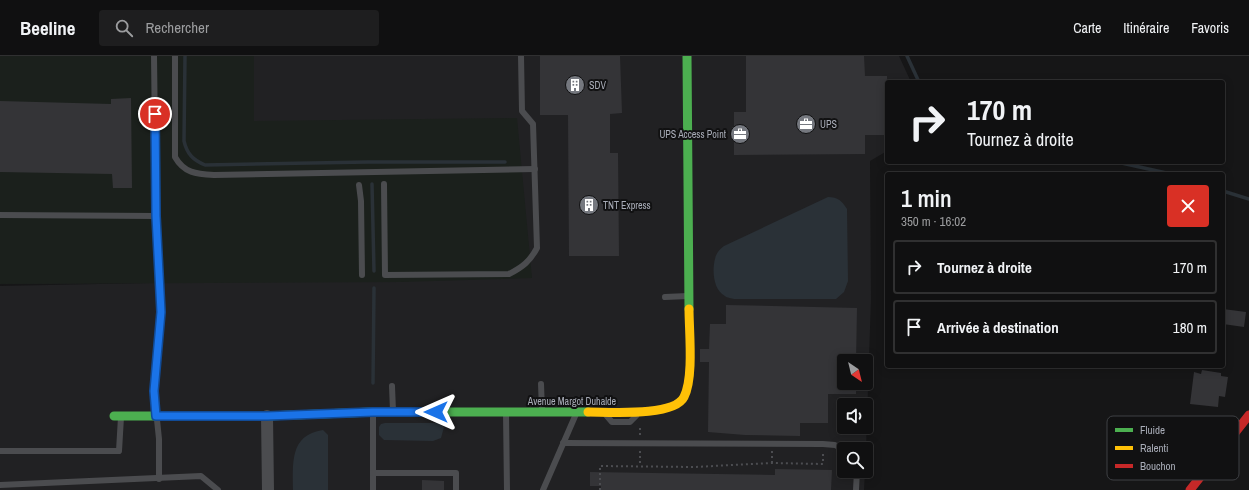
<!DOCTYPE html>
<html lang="fr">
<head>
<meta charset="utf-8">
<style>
  :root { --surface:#101011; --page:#1e1e1f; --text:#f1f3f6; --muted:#9c9d9f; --line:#303031 }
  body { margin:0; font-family:"Archivo Narrow",sans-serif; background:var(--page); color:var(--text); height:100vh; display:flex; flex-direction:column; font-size:15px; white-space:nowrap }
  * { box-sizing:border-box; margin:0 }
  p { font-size:13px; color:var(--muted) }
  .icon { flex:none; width:22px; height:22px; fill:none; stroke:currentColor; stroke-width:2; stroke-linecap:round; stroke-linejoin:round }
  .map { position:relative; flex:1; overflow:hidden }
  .sheet { position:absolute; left:885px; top:116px; width:340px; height:196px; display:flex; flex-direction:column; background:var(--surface); border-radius:4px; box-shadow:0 2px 10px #0003,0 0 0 1px var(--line) }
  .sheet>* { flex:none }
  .guide { position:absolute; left:885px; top:24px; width:340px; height:84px; border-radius:4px; box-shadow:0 2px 10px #0003,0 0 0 1px var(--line); background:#101011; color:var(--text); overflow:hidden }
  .needle { width:26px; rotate:145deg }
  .buttons { position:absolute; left:837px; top:298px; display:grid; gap:8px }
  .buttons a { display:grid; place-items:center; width:36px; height:36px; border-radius:4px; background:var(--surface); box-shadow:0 2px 10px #0003,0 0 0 1px var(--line); font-size:20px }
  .pin { position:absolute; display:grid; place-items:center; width:34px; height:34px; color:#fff; margin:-17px; border:2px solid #fff; border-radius:50%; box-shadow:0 1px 4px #0007 }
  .me { position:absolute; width:44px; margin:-22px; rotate:270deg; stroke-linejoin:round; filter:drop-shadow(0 0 3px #0008) }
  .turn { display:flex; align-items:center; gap:14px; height:84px; padding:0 16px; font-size:18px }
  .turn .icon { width:52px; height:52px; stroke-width:2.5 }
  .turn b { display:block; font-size:28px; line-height:34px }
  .round { display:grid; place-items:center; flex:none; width:42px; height:42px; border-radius:4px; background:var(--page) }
  .overview { display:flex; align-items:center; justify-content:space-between; height:68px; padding:0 16px }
  h1 { font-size:24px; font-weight:600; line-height:30px }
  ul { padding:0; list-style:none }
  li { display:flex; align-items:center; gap:12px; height:54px; margin:0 8px 6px; padding:0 8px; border:2px solid var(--line); border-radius:4px }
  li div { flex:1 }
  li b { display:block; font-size:15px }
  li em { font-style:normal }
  header { display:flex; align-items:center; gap:24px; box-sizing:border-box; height:56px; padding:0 20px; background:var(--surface); border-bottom:1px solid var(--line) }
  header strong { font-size:19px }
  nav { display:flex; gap:22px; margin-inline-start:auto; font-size:14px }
  .search { width:280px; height:36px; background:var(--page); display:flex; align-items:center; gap:10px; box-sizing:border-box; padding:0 14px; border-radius:4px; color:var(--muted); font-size:15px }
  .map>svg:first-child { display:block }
</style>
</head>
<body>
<header>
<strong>Beeline</strong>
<div class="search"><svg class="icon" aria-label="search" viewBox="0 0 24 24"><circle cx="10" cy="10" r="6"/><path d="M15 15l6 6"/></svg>Rechercher</div>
<nav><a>Carte</a><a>Itinéraire</a><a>Favoris</a></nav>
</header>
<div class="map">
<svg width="1249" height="434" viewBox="0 0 1249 434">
  <rect width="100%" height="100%" fill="#161617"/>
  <!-- built -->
  <path fill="#212123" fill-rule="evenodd" d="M 0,0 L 899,0 L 911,26 L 887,26 L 887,95 L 870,105 L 871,242 L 866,393 L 844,393 L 844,415 L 865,415 L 864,434 L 0,434 L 0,230 L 148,227 L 0,228 ZM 844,305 L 866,305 L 866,327 L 844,327 ZM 844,349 L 866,349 L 866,371 L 844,371 Z"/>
  <!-- green -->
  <path fill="#1b201c" d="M 0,0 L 254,0 L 254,65 L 517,62 L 532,222 L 401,226 L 0,228 Z"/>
  <!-- water -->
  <g fill="#2a3137">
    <path d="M 828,141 C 838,141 842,145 847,153 L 848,225 L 844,236 L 836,243 L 734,243 C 732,242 727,242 725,240 C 713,234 712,214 715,203 C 716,197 720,193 724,190 Z"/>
    <path d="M 385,367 L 439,367 L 444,371 L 441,382 L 433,385 L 384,384 L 379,379 L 379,371 L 381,368 Z"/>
    <path d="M 323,374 L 328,379 L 328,434 L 293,434 C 293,408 289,379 323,374 Z"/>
  </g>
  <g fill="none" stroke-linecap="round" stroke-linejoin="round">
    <!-- stream -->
    <g stroke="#2a3137" stroke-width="3.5">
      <path d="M 185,0 L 184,85 C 187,98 193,104 205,109 L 368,106 L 505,106"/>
      <path d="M 907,0 L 919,26"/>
      <path d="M 1117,106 L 1171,118"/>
      <path d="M 372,128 L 374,215"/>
      <path d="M 1223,135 L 1249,143"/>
      <path d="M 373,327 L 374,232"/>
    </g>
  </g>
  <!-- building -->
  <g fill="#343437">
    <path d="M 540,0 L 620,0 L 622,57 L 610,58 L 610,97 L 618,97 L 619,200 L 569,200 L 568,59 L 540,59 Z"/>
    <path d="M 746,0 L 864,0 L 865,20 L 887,20 L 887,79 L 865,79 L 865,98 L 734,99 L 734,56 L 746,56 Z"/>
    <path d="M 131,42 L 132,132 L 113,132 L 112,118 L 0,116 L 0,45 L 111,48 L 111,43 Z"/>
    <path d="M 726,249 L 857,252 L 856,305 L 844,305 L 844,327 L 856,327 L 856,338 L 828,338 L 828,367 L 800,367 L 800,380 L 745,379 L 708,376 L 709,306 L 700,306 L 700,293 L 709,293 L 710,268 L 726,268 Z"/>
    <path d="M 1223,253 L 1246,256 L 1244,271 L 1223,268 Z"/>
    <path d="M 1202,314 L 1221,317 L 1221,320 L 1228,321 L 1225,341 L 1219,340 L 1218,351 L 1190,348 L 1194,316 L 1201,318 Z"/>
    <path d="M 775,413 L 832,414 L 831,434 L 601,434 L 601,430 L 590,430 L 590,416 L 775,419 Z"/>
    <path d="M 422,424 L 444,425 L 444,434 L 422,434 Z"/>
  </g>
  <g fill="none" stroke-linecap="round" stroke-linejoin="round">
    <!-- path -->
    <g stroke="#4c4d51" stroke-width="2" stroke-dasharray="2 3" stroke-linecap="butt">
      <path d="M 640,379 L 640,369"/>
      <path d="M 640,395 L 640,410"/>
      <path d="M 772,395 L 772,407"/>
      <path d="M 600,434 L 600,410 L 694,411 L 772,407 L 823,408 L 823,395"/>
    </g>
    <!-- lane -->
    <g stroke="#4b4c4f" stroke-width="6">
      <path d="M 154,0 L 156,160 L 161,256 L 154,335 L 159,383 L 159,423"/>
      <path d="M 175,0 L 175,101 C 184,117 196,118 214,119 L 535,113"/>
      <path d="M 384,128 L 385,219 L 509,218 C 523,211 530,205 537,192 L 533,68 L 522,55 L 521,0"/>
      <path d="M 359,129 L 361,145 L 362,219"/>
      <path d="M 0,159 L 156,160"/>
      <path d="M 665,241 L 688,240"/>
      <path d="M 541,328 L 542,354"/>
      <path d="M 392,330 L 393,355"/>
      <path d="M 506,357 L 507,434"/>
      <path d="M 373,358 L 373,434"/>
      <path d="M 606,359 L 612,366 L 630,366 L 636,360"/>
      <path d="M 563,387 L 823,388 L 835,389 L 844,394"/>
      <path d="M 0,395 L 119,395 L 121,361"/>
      <path d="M 373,417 L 456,417 L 456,434"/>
      <path d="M 0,429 L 201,420 L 218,434"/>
      <path d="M 543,434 L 576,358"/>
      <path d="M 856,434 L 857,415"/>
    </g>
    <!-- street -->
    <path stroke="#4b4c4f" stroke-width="12" d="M 267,360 L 268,434"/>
    <!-- fast -->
    <g stroke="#4caf50" stroke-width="9">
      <path d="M 687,0 L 689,253"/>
      <path d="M 114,360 L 267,360 L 373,356 L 588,356"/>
    </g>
    <!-- slow -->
    <path stroke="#ffc107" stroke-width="9" d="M 588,356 C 609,356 674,361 684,341 C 694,322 689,275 689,253"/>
    <!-- jam -->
    <path stroke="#c62828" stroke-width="9" d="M 1190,434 L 1249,359"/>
  </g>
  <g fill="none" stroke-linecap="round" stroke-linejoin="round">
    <!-- route casing -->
    <g stroke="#114b97" stroke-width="10">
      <path id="route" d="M 155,58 L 156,160 L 161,256 L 154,335 L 156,360 L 267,360 L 373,356 L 436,356"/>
    </g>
    <!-- route -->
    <use href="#route" stroke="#1a73e8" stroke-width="7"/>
  </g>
  <!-- icons -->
  <defs>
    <g id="building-disc" transform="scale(1)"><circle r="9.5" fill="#75787f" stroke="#111112"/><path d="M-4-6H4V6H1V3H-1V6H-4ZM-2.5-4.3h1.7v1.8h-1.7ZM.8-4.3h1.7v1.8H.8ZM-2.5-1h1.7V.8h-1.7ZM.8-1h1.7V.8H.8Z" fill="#fff"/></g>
    <g id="office-disc" transform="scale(1)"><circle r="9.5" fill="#75787f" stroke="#111112"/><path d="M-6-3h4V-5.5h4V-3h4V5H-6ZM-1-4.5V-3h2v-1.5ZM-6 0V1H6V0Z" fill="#fff"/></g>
  </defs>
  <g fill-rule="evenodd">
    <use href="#building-disc" x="575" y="29"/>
    <use href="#office-disc" x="806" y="68"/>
    <use href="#office-disc" x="740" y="78"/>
    <use href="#building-disc" x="589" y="149"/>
  </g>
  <g text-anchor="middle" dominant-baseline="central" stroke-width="4" stroke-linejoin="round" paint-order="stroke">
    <!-- poi labels -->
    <g font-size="10" fill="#a8acb7" stroke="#111112" text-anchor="start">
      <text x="589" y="29">SDV</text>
      <text x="820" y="68">UPS</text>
      <text x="726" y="78" text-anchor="end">UPS Access Point</text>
      <text x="603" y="149">TNT Express</text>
    </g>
    <!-- street labels -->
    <g font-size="10" fill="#a8acb7" stroke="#111112">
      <text x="572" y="345">Avenue Margot Duhalde</text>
    </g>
  </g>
  <!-- legend -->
  <rect x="1107" y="360" width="132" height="64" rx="6" fill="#111112" stroke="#3e4044" stroke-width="1"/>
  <rect x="1115" y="372" width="18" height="4" fill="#4caf50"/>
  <rect x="1115" y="390" width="18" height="4" fill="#ffc107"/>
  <rect x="1115" y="408" width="18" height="4" fill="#c62828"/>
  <g font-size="11" fill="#a8acb7">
    <text x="1140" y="378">Fluide</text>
    <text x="1140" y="396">Ralenti</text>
    <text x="1140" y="414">Bouchon</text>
  </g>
</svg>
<div class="buttons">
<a><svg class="needle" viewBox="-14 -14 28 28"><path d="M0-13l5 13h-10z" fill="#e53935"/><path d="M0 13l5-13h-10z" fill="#9c9d9f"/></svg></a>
<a><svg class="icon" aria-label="sound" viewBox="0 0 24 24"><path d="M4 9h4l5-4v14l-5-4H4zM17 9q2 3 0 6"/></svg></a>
<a><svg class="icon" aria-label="search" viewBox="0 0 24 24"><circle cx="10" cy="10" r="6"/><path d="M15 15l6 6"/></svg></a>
</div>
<div class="pin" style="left:155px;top:58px;background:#d93025"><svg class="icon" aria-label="arrive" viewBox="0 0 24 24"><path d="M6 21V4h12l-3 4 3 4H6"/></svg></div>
<svg class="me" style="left:436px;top:356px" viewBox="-20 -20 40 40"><path d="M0-17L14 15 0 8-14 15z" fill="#1a73e8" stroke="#fff" stroke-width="4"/></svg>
<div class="guide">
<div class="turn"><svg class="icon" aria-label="right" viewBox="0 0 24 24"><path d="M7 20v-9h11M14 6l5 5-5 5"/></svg><div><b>170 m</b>Tournez à droite</div></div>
</div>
<section class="sheet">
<div class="overview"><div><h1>1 min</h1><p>350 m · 16:02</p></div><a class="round" style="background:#d93025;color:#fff"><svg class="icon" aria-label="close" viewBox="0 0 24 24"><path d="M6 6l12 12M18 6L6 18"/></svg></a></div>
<ul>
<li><svg class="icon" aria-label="right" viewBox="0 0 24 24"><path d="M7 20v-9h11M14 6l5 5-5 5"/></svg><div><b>Tournez à droite</b></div><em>170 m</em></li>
<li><svg class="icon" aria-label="arrive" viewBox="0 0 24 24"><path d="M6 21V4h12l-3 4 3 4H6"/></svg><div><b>Arrivée à destination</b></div><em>180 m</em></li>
</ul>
</section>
</div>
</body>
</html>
